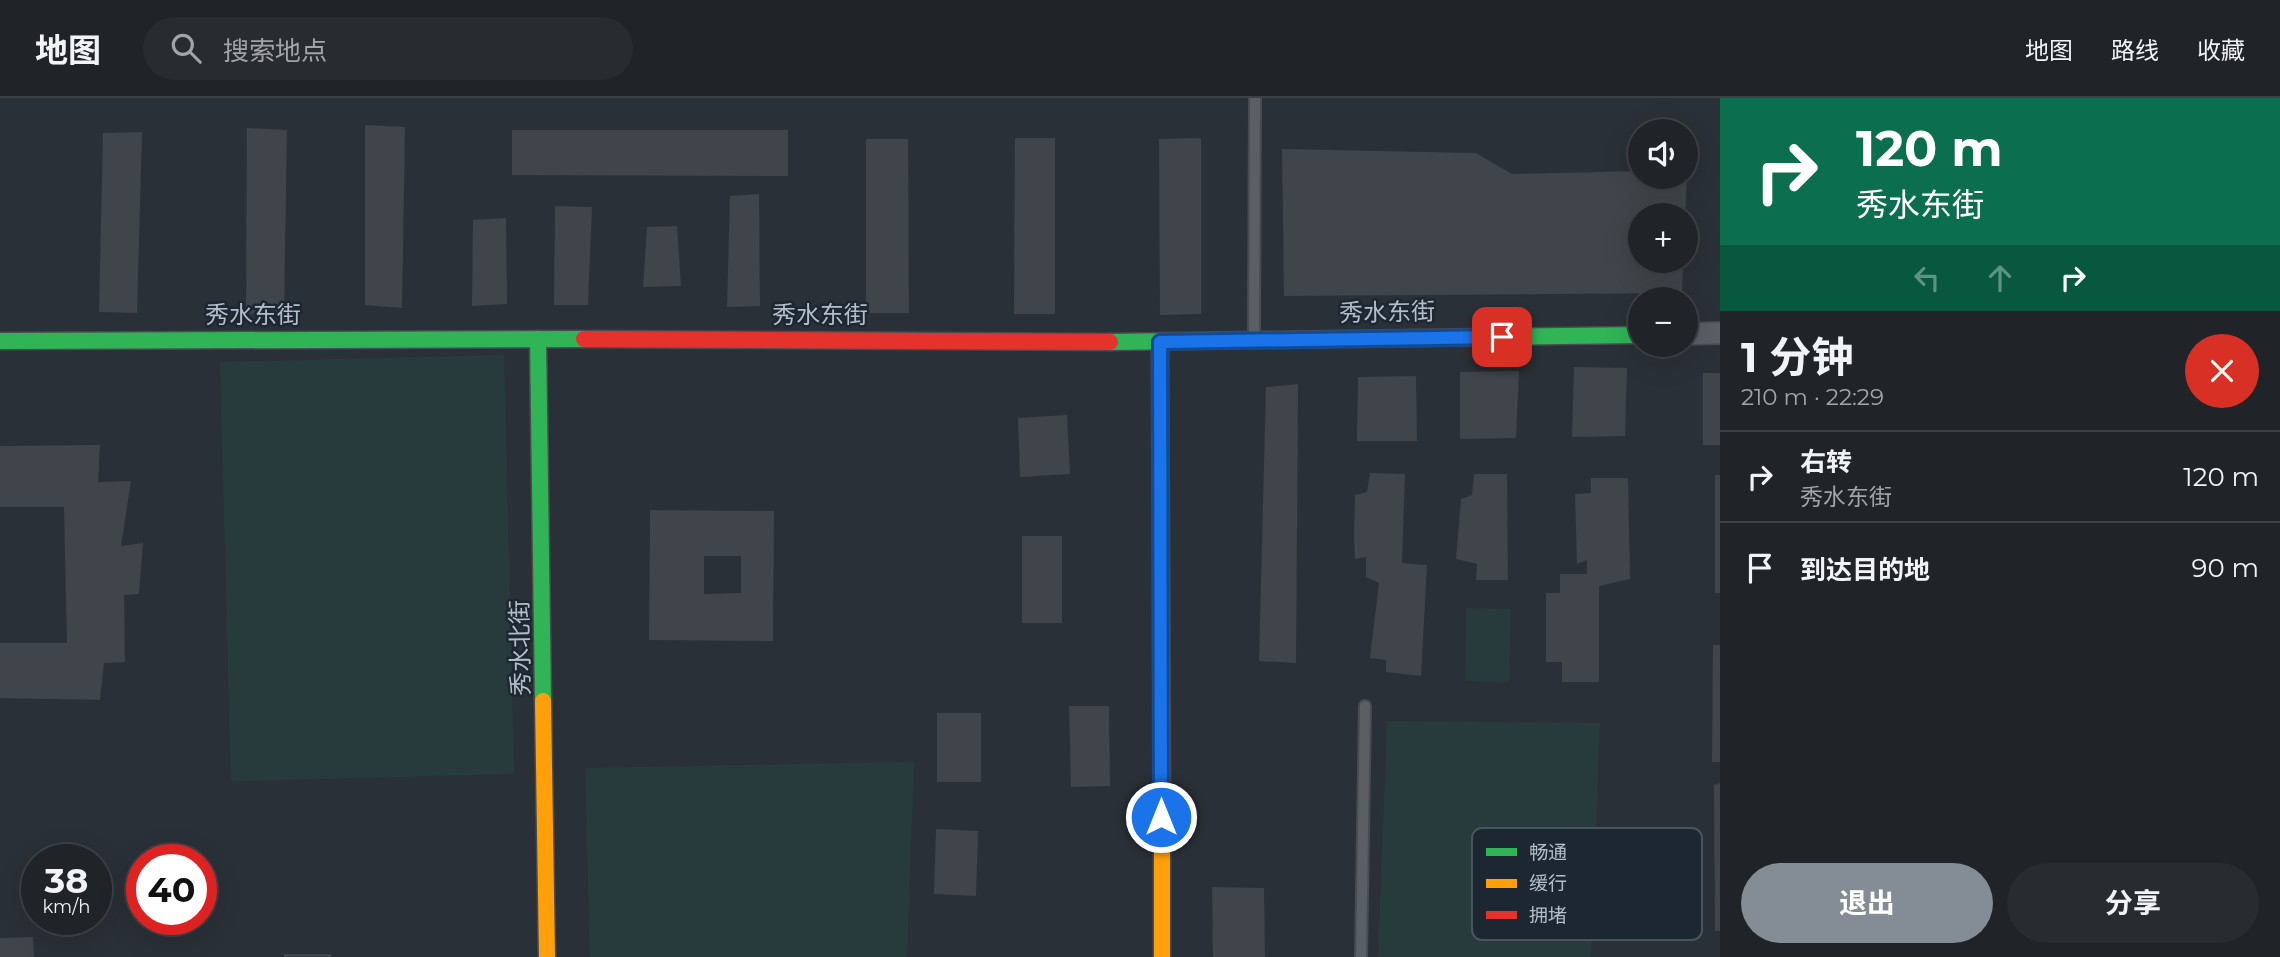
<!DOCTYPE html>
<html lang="zh">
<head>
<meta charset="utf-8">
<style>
  :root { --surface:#202429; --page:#282c31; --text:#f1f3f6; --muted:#a2a4a8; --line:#3d4146; --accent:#848c95 }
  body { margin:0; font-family:Montserrat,"Noto Sans SC",sans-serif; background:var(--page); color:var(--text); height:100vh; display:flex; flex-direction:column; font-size:26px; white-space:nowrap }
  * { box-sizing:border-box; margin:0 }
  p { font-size:23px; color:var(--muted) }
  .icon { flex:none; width:38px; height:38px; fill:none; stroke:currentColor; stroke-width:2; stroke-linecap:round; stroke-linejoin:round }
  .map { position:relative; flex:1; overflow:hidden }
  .details { display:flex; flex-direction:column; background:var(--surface); width:560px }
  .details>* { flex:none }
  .banner { background:#0b6e4f; color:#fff; overflow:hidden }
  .buttons { position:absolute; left:1628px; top:21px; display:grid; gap:14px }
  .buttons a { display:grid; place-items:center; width:70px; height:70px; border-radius:50%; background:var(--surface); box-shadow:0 7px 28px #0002,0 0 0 2px var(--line); font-size:35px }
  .speed { position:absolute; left:21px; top:746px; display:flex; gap:14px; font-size:35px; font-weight:700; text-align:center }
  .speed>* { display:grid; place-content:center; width:91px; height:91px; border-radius:50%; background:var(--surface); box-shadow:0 7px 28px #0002,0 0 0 2px var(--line); line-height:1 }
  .speed small { font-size:18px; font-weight:400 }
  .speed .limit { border:10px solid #d22; background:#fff; color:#111 }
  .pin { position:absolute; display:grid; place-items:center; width:60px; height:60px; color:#fff; margin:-30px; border-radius:14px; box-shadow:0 4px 10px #0006 }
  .me { position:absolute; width:77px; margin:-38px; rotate:0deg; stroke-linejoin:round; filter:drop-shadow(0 0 5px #0008) }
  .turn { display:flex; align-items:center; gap:24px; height:147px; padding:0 21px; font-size:32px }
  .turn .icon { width:91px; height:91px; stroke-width:2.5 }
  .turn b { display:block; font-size:49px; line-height:60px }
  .lanes { display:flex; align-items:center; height:66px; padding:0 21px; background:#0003; justify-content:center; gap:35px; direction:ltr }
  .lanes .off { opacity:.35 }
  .round { display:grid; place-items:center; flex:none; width:74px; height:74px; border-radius:37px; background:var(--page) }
  .overview { display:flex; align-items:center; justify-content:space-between; height:119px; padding:0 21px }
  h1 { font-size:42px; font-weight:700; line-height:52px }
  .cta { display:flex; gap:14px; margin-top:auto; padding:14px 21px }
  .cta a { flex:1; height:80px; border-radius:42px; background:var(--accent); color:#fff; font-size:28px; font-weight:700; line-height:80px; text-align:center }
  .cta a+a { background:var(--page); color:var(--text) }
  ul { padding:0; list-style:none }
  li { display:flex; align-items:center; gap:21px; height:91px; padding:0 21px; border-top:2px solid var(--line) }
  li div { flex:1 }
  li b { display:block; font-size:26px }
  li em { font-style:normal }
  header { display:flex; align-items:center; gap:42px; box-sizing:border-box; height:98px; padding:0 35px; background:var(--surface); border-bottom:2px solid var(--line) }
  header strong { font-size:33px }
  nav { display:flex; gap:38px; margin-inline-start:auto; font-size:24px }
  .search { width:490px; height:63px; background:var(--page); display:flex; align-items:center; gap:18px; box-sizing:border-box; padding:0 24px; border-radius:38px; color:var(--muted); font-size:26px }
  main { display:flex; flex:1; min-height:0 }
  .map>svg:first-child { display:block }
</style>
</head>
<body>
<header>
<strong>地图</strong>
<div class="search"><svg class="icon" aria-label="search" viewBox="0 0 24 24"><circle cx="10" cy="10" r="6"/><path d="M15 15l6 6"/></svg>搜索地点</div>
<nav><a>地图</a><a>路线</a><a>收藏</a></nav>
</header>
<main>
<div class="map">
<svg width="1720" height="859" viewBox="0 0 1720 859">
  <rect width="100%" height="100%" fill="#2a3037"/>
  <!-- green -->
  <g fill="#273b3d">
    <path d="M 504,257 L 514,676 L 231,683 L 220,264 Z"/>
    <path d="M 1466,510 L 1511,511 L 1509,584 L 1465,583 Z"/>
    <path d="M 1387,623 L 1600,625 L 1591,859 L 1378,859 Z"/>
    <path d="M 914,664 L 907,859 L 590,859 L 585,670 Z"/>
  </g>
  <!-- building -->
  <g fill="#3f454a" fill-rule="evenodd">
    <path d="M 365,27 L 405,29 L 402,210 L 365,207 Z"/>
    <path d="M 247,30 L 287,32 L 284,215 L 246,216 Z"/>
    <path d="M 512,32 L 788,32 L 788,78 L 512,77 Z"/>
    <path d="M 142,34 L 137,215 L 99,214 L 103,35 Z"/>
    <path d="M 1015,40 L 1055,40 L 1055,216 L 1014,216 Z"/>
    <path d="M 1201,40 L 1201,216 L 1160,217 L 1159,41 Z"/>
    <path d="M 866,41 L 908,41 L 909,215 L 866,215 Z"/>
    <path d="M 1282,51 L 1476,55 L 1512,76 L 1640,73 L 1640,79 L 1687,79 L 1685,117 L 1640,117 L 1640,163 L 1683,163 L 1682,195 L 1284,198 Z"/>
    <path d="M 759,96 L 760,208 L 727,209 L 730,98 Z"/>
    <path d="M 555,108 L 592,109 L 588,207 L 554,207 Z"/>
    <path d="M 506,120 L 507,206 L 472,208 L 473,122 Z"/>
    <path d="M 677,128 L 681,188 L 643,189 L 647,129 Z"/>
    <path d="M 1574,269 L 1627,270 L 1625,338 L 1572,339 Z"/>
    <path d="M 1519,273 L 1516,340 L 1460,341 L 1460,274 Z"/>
    <rect x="1703" y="275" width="17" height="72"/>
    <path d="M 1416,278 L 1417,343 L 1357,343 L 1358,279 Z"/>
    <path d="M 1298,286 L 1296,565 L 1259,563 L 1266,289 Z"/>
    <path d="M 1067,317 L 1070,376 L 1020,379 L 1018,320 Z"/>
    <path d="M 100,347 L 98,384 L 131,383 L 121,448 L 143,445 L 139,496 L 124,497 L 125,564 L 104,565 L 100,602 L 0,600 L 0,545 L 67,545 L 64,409 L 0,409 L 0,348 Z"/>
    <path d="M 1370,375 L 1405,376 L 1402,465 L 1427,467 L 1421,578 L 1386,574 L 1386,562 L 1370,560 L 1379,485 L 1366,479 L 1366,459 L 1355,461 L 1354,440 L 1355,397 L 1367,394 Z"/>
    <path d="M 1474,376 L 1507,376 L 1508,482 L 1476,482 L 1477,466 L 1456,461 L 1461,401 L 1472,397 Z"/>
    <rect x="1715" y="377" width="5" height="118"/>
    <path d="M 1591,380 L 1628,380 L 1630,481 L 1599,488 L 1599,584 L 1562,584 L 1562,564 L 1546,564 L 1546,495 L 1560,495 L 1560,476 L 1587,476 L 1587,462 L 1577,466 L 1575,396 L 1591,395 Z"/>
    <path d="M 650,412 L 774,413 L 773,543 L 649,542 ZM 704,458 L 741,458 L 741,495 L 704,496 Z"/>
    <rect x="1022" y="438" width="40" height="87"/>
    <path d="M 1713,547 L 1720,547 L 1720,664 L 1712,664 Z"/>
    <path d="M 1069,608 L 1109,608 L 1110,688 L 1071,689 Z"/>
    <rect x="937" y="615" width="44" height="69"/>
    <path d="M 1720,685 L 1720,833 L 1715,833 L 1714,687 Z"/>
    <path d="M 936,731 L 978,733 L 976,798 L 934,796 Z"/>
    <path d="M 1212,789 L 1264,790 L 1265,859 L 1213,859 Z"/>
    <path d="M 33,839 L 34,859 L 0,859 L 0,840 Z"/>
    <rect x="284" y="856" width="47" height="3"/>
  </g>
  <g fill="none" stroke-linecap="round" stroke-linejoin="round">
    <!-- lane casing -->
    <g stroke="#484c52" stroke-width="14">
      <g id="lane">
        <path d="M 1254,239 L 1255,0"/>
        <path d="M 1361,859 L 1365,608"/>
      </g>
    </g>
    <!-- street casing -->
    <g stroke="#484c52" stroke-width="24">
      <path id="street" d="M 1685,236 L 1720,235"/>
    </g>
    <!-- fast casing -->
    <g stroke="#484c52" stroke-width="19">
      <g id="fast">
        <path d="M 538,241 L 543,603"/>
        <path d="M 0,243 L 584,241"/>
        <path d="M 1110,244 L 1640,237"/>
        <path d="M 1160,244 L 1162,706"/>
      </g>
    </g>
    <!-- slow casing -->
    <g stroke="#484c52" stroke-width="19">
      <g id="slow">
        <path d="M 543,603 L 547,859"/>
        <path d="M 1162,706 L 1162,859"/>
      </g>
    </g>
    <!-- jam casing -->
    <g stroke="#484c52" stroke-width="19">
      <path id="jam" d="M 584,241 L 1110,244"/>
    </g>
    <!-- lane -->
    <use href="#lane" stroke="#5a5e65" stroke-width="10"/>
    <!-- street -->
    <use href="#street" stroke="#5a5e65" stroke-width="21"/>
    <!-- fast -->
    <use href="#fast" stroke="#30b455" stroke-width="16"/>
    <!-- slow -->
    <use href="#slow" stroke="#ff9f0a" stroke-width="16"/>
    <!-- jam -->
    <use href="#jam" stroke="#e5322d" stroke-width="16"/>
  </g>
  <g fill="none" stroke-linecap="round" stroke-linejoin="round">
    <!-- route casing -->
    <g stroke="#114b97" stroke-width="18">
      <path id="route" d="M 1161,719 L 1160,244 L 1502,239"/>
    </g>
    <!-- route -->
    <use href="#route" stroke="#1a73e8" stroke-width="12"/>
  </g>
  <g text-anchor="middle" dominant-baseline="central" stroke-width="5" stroke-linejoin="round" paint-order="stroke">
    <!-- street labels -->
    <g font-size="24" fill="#b4bdc8" stroke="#1d2732">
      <text transform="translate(1387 214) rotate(-1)">秀水东街</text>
      <text x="253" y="216">秀水东街</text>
      <text x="820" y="216">秀水东街</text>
      <text transform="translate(520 550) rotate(-91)">秀水北街</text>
    </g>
  </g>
  <!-- legend -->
  <rect x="1472" y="730" width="230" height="112" rx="10" fill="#1d2732" stroke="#4a545f" stroke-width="2"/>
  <rect x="1486" y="750" width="31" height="8" fill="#30b455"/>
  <rect x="1486" y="781" width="31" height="9" fill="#ff9f0a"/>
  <rect x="1486" y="813" width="31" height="8" fill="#e5322d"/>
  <g font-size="19" fill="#b4bdc8">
    <text x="1529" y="761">畅通</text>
    <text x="1529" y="792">缓行</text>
    <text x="1529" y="824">拥堵</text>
  </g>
</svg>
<div class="buttons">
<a><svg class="icon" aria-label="sound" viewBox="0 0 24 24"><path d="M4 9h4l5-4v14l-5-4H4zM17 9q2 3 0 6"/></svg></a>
<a>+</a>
<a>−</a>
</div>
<div class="speed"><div>38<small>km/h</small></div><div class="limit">40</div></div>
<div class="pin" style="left:1502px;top:239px;background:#d93025"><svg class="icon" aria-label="arrive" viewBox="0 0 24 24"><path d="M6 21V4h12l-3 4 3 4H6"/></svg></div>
<svg class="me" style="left:1161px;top:719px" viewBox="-20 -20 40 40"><circle r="17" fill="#1a73e8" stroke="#fff" stroke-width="3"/><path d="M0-11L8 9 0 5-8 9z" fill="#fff"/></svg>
</div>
<section class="details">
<div class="banner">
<div class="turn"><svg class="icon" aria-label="right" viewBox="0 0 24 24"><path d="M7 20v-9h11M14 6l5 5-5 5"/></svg><div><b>120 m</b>秀水东街</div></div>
<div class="lanes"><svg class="icon off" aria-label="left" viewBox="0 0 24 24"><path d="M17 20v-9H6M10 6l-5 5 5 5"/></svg><svg class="icon off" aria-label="ahead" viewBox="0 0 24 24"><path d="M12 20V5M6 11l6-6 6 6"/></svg><svg class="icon" aria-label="right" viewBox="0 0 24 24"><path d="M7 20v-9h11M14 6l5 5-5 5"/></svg></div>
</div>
<div class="overview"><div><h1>1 分钟</h1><p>210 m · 22:29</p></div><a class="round" style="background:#d93025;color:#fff"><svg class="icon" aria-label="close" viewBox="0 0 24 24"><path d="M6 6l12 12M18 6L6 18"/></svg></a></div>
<ul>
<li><svg class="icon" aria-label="right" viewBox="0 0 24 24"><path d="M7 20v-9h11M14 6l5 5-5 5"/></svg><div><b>右转</b><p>秀水东街</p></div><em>120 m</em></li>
<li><svg class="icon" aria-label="arrive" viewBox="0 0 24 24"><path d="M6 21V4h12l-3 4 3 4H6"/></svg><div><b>到达目的地</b></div><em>90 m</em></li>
</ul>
<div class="cta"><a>退出</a><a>分享</a></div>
</section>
</main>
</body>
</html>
